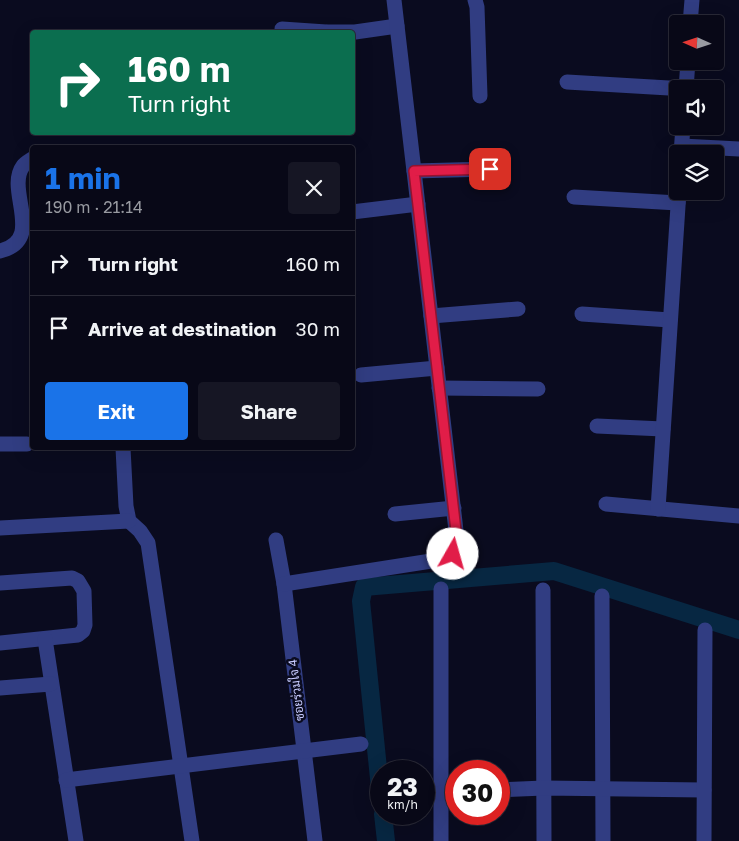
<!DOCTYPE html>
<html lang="en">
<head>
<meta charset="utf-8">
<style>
  :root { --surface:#080817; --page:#161624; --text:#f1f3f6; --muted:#989aa1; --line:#292936; --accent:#1a73e8 }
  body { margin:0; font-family:"Golos Text",Sarabun,sans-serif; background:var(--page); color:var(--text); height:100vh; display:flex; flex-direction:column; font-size:19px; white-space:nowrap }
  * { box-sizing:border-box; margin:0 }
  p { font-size:16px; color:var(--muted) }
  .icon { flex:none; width:28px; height:28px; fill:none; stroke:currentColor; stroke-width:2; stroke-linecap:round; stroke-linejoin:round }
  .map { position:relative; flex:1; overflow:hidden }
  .details { position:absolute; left:30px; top:145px; width:325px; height:305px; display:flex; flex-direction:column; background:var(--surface); border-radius:5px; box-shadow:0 5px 20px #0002,0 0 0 1px var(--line) }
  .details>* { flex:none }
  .top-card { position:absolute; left:30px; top:30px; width:325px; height:105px; border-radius:5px; box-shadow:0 5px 20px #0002,0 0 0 1px var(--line); background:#0b6e4f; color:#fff; overflow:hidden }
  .needle { width:32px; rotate:273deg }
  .fabs { position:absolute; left:669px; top:15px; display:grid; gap:10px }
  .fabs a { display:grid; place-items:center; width:55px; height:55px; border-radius:5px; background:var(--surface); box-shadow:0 5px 20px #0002,0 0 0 1px var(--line); font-size:25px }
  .speed { position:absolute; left:370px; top:760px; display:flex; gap:10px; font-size:25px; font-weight:700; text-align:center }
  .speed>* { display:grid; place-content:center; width:65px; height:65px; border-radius:50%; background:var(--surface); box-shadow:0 5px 20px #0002,0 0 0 1px var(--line); line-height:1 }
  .speed small { font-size:12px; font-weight:400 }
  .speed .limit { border:8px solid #d22; background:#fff; color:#111 }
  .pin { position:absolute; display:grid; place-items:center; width:42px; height:42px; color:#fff; margin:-21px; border-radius:10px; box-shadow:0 2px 8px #0006 }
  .me { position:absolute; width:55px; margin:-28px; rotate:7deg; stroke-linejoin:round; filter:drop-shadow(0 0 4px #0008) }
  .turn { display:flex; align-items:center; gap:18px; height:105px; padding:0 15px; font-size:22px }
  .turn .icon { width:65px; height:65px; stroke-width:2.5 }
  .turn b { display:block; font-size:35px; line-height:42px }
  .round { display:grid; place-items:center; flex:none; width:52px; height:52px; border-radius:5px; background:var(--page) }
  .head { display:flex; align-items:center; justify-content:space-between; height:85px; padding:0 15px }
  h1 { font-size:30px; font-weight:700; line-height:38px; color:var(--accent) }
  .button { display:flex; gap:10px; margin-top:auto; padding:10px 15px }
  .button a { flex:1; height:58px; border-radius:5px; background:var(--accent); color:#fff; font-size:20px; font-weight:700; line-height:58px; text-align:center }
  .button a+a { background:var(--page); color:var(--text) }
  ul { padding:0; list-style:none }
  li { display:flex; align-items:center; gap:15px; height:65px; padding:0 15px; border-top:1px solid var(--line) }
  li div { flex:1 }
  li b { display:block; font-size:19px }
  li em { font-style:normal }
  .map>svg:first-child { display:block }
</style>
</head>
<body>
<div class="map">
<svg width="739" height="841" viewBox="0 0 739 841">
  <rect width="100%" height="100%" fill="#0a0b1f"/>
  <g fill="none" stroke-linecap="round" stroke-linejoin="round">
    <!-- canal -->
    <g stroke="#072742" stroke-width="18">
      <path d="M 381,798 L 361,601 L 364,587 L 554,571 L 739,630"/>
      <path d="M 383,814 L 386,841"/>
    </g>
    <!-- minor -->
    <g stroke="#313d82" stroke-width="15">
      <path d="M 475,0 L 477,7 L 480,96"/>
      <path d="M 690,24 L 692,0"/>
      <path d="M 282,29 L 326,32"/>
      <path d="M 328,32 L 355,32 L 397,26"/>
      <path d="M 567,82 L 686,89"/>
      <path d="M 686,89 L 688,61"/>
      <path d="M 682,146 L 739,149"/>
      <path d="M 681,154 L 683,126"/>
      <path d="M 414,171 L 490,169"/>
      <path d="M 574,197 L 678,203"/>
      <path d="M 352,212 L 418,204"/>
      <path d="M 0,251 C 46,240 5,190 23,166 C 25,163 29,161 32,159"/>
      <path d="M 582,314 L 670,320"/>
      <path d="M 431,316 L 518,309"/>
      <path d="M 361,375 L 437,368"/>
      <path d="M 439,388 L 538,389"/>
      <path d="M 597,426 L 663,429"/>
      <path d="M 0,444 L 27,444"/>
      <path d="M 123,448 L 126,506 L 129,521 L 140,531 L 148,543 L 192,841"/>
      <path d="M 606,504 L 739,516"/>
      <path d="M 658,509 L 679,191"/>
      <path d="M 395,514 L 454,508"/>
      <path d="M 0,528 L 129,521"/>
      <path d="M 276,540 L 284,584 L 315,841"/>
      <path d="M 0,583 L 72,578 L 78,581 L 84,591 L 85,625 L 83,631 L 78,635 L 0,643"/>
      <path d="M 284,584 L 444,559 L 453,554 L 457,539 L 394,0"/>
      <path d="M 441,589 L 441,841"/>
      <path d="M 543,590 L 544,841"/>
      <path d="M 602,596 L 603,841"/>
      <path d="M 45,639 L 76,841"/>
      <path d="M 0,688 L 51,684"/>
      <path d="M 66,780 L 361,744"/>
      <path d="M 499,790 L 544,788 L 704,790"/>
      <path d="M 441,793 L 456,792"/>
      <path d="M 704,841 L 705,630"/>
    </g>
  </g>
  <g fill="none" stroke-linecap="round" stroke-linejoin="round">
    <!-- route casing -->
    <g stroke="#92132f" stroke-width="12">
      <path id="route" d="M 453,554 L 457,539 L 414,171 L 490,169"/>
    </g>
    <!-- route -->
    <use href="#route" stroke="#e11d48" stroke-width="9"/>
  </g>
  <g text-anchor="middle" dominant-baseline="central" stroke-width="5" stroke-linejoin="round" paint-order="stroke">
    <!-- street labels -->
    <g font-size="12" fill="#c8ccff" stroke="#0a0b1f">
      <text transform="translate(296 690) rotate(-97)">ซอยร่วมใจ 4</text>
    </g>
  </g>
</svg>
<div class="fabs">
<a><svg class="needle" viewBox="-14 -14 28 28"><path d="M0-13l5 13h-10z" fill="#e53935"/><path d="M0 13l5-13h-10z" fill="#989aa1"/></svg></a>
<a><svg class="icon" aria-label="sound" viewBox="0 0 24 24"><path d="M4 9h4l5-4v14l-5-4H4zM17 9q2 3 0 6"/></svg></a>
<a><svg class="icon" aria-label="layers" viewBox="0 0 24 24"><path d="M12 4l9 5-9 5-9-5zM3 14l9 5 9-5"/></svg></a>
</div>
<div class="speed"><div>23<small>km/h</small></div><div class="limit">30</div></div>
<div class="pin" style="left:490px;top:169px;background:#d93025"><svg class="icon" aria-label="arrive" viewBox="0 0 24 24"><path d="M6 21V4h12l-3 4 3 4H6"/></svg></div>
<svg class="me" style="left:453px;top:554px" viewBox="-20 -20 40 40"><circle r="19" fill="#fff"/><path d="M0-13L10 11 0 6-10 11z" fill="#e11d48"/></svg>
<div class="top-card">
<div class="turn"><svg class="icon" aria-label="right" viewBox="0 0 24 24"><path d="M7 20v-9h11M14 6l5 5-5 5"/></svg><div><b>160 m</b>Turn right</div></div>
</div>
<section class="details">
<div class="head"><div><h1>1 min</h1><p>190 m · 21:14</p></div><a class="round"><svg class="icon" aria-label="close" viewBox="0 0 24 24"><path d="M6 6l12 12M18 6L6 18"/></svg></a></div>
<ul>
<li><svg class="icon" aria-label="right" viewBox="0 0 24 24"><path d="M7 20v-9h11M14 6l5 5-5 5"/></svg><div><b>Turn right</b></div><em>160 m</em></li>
<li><svg class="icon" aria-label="arrive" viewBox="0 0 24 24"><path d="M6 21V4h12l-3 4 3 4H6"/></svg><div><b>Arrive at destination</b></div><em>30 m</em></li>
</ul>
<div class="button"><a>Exit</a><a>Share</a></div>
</section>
</div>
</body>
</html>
